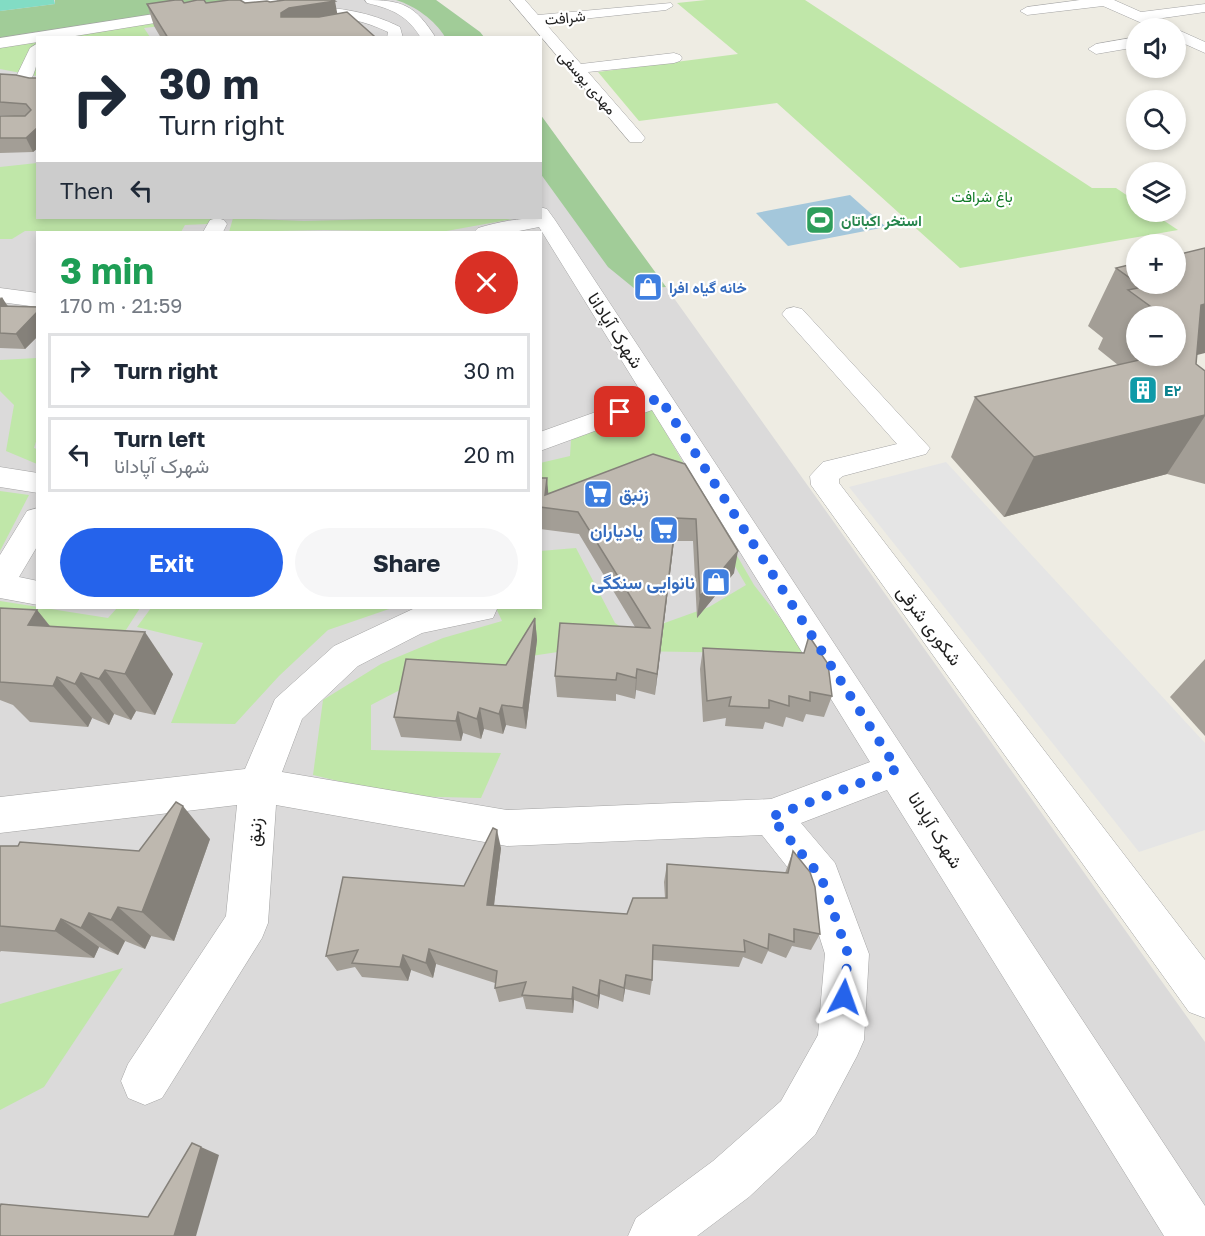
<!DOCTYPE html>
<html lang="en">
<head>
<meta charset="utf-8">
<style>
  :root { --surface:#fff; --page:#f6f6f7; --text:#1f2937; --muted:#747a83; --line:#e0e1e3; --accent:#2563eb }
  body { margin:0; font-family:"Golos Text",Vazirmatn,sans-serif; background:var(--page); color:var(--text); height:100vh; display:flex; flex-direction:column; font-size:22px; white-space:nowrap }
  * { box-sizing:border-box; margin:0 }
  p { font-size:20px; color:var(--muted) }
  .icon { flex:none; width:33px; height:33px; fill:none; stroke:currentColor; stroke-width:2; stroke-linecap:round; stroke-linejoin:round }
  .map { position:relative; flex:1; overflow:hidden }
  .panel { position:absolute; left:36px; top:231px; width:506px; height:378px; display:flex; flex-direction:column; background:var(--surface); border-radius:0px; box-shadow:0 3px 9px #0003 }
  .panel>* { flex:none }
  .hud { position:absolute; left:36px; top:36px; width:506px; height:183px; border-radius:0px; box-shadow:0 3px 9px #0003; background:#fff; color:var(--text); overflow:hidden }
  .fabs { position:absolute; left:1126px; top:18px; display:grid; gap:12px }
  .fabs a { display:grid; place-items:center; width:60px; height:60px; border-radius:50%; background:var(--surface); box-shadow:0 3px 9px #0003; font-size:30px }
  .pin { position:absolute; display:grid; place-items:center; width:51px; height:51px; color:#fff; margin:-26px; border-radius:12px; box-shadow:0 3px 9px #0006 }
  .me { position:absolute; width:66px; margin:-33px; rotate:4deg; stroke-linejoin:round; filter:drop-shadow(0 0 4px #0008) }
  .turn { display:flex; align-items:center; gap:21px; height:126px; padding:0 24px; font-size:27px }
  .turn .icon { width:78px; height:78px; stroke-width:2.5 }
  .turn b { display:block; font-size:42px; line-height:51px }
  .then { display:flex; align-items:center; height:57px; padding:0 24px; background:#0003; gap:12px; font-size:22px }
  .round { display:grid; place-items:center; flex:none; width:63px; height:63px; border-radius:32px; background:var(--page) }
  .summary { display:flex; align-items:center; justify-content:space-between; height:102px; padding:0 24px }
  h1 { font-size:36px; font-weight:700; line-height:45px; color:#1e9e55 }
  .action { display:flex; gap:12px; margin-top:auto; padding:12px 24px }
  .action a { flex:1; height:69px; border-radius:36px; background:var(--accent); color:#fff; font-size:24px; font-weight:700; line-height:69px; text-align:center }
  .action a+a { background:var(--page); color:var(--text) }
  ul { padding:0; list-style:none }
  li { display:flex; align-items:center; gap:18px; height:75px; margin:0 12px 9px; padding:0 12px; border:3px solid var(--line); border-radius:0px }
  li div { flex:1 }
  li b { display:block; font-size:22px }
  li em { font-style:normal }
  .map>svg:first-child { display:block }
</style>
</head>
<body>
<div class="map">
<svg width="1205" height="1236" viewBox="0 0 1205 1236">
  <rect width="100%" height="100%" fill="#eeece3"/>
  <!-- residential -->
  <path fill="#dbdada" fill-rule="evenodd" d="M 0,0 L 436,0 L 480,32 L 484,37 L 38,38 L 38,218 L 540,218 L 540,114 L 666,287 L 1205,1042 L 1205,1236 L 0,1236 ZM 38,232 L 540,232 L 540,608 L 38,608 Z"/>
  <!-- grass -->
  <g fill="#c0e7a9">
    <path d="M 706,0 L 805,0 L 1092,188 L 1116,188 L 1137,202 L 1137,212 L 1151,212 L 1178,230 L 960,268 L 777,103 L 639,121 L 598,72 L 738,54 L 677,3 Z"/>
    <path d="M 164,20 L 169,25 L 144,28 L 150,37 L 56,38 Z"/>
    <path d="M 37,40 L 37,76 L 0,69 L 0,46 Z"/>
    <path d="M 37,163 L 38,218 L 216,218 L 207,224 L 185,225 L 181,232 L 25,231 L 12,239 L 0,239 L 0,167 Z"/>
    <path d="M 233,218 L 304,221 L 421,218 L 518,218 L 441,232 L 324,230 L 229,232 Z"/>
    <path d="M 37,358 L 38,435 L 34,448 L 37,449 L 37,464 L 6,451 L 14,405 L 0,391 L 0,360 Z"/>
    <path d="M 652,409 L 754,585 L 808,654 L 571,650 L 518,658 L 490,679 L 425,677 L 371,705 L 371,750 L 501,753 L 481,798 L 401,796 L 313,775 L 323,700 L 381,664 L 443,638 L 502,621 L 496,608 L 540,608 L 540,551 L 576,548 L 615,623 L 627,631 L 659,625 L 709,607 L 746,585 L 674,463 L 540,503 L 540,463 L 570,456 L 571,440 Z"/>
    <path d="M 0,491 L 29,495 L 0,551 Z"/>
    <path d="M 0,601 L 108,618 L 117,608 L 140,608 L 124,633 L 160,653 L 126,691 L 0,657 Z"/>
    <path d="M 151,608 L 392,608 L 328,630 L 279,676 L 235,724 L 171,723 L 203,643 L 137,627 Z"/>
    <path d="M 123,968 L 44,1087 L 0,1110 L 0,1004 Z"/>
  </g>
  <!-- forest -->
  <g fill="#a1cc98">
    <path d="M 55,0 L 252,0 L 0,39 L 0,11 L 55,4 Z"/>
    <path d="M 396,0 L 436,0 L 480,32 L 484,37 L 445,37 C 435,20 415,6 396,0 Z"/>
    <path d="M 540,114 L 548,125 L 666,287 L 635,289 L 608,267 L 540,173 Z"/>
  </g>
  <!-- pitch -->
  <path fill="#82dcc4" d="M 0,0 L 54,0 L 55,4 L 0,11 Z"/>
  <!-- parking -->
  <path fill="#e5e5e5" d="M 946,462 L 1205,743 L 1205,830 L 1139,852 L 849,487 Z"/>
  <!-- water -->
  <path fill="#a4c7db" d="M 850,195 L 886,227 L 788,246 L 756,213 Z"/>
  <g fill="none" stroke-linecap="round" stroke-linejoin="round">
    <!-- minor casing -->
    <g stroke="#a4a4a4" stroke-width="1">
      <g id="minor">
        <path d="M 244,0 L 278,0 L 271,4 L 63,38 L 38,38 L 38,42 L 0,48 L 0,38 Z"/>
        <path d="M 365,0 C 403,0 415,5 436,38 L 421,38 C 407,15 392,9 367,3 Z"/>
        <path d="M 510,0 L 525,0 L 538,15 L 671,3 L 673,6 L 666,10 L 545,23 L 581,64 L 674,53 L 680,55 L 682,58 L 680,61 L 674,63 L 588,72 L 642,134 L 645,138 L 642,142 L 630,142 Z"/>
        <path d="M 1080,0 L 1114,0 L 1141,12 L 1205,4 L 1205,12 L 1156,19 L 1171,28 L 1153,28 L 1103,6 L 1027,15 L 1020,11 L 1027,7 Z"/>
        <path d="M 306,7 C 339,7 370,12 400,27 L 403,38 L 387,38 L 388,32 C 365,21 342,16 317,16 C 307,16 292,19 285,12 L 292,8 Z"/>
        <path d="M 1176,29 L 1205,42 L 1205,53 L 1176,40 Z"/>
        <path d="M 1137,37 L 1137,47 L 1096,54 L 1088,49 L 1096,44 Z"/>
        <path d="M 38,43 C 38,60 37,71 28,84 L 16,84 L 14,81 L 30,48 Z"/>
        <path d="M 540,207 L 547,209 L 555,220 L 1205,1206 L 1205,1236 L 1164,1236 L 887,790 L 801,823 L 835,863 L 869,954 L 864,1040 L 857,1056 L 815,1135 L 749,1197 L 697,1236 L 628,1236 L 636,1218 L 713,1161 L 781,1101 L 818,1035 L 825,954 L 804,888 L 762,835 L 507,846 L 276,805 L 268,923 L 262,938 L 162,1098 L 145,1105 L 128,1098 L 121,1081 L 128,1064 L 226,916 L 237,805 L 0,833 L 0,797 L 245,769 L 275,699 L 334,646 L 415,608 L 497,609 L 493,618 L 422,633 L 358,666 L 302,719 L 282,772 L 507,810 L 771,799 L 870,762 L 652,410 L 540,451 L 540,432 L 643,395 L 539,227 L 514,232 L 474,232 L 478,228 C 498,222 519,218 540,218 Z"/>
        <path d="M 217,218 L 224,220 L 227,224 L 223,232 L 203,232 L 210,220 Z"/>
        <path d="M 0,288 L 38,293 L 38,307 L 0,302 Z"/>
        <path d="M 794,307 L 802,309 L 930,448 L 926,454 L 843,476 L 839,479 L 839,483 L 1205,960 L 1205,1018 L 1189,1012 L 811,485 L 810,476 L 823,462 L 897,444 L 786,319 L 782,314 L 786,309 Z"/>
        <path d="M 0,467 L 38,473 L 38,493 L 0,487 Z"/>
        <path d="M 38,508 L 38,545 L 19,577 L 38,581 L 38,605 L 0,598 L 0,555 L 27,511 Z"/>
      </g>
    </g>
    <!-- minor -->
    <use href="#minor" fill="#fff" fill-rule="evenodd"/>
  </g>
  <!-- wall -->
  <g fill="#a39e96" fill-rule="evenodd">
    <path d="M 270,2 L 337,14 L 374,36 L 374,38 L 161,38 L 154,26 L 147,4 L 184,3 L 206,3 Z"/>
    <path d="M 0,74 L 29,78 L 38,78 L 38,148 L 33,152 L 0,153 L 0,116 L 14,116 L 0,115 Z"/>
    <path d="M 1137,263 L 1137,284 L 1176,284 L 1197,355 L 1196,364 L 1205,371 L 1205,484 L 1167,474 L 1004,517 L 951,457 L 975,397 L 1118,365 L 1098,349 L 1103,338 L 1088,326 L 1116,268 ZM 1137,316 L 1176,316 L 1176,356 L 1137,356 Z"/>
    <path d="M 0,297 L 8,306 L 38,307 L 38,336 L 25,349 L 0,348 Z"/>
    <path d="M 653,454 L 734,573 L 697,618 L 693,541 L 674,541 L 655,695 L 636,690 L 635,699 L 616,694 L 616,701 L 557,697 L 555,676 L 635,627 L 579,534 L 540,529 L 540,478 L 548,494 Z"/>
    <path d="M 0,608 L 37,610 L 50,626 L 173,674 L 155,715 L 136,711 L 131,720 L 114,714 L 109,725 L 92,718 L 88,727 L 30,722 L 13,705 L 0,700 Z"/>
    <path d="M 535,618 L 537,640 L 526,729 L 506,725 L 503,734 L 484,729 L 481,739 L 463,733 L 461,741 L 401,737 L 394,717 L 506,665 Z"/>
    <path d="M 703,648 L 832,696 L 824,717 L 806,714 L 803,722 L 786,717 L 783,727 L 765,722 L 763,729 L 725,726 L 726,718 L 703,722 L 700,669 Z"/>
    <path d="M 1205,659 L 1205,736 L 1170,697 Z"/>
    <path d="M 210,839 L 174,941 L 151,936 L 145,949 L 125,941 L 118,955 L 99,947 L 94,958 L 1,951 L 0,952 L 0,846 L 139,851 Z"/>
    <path d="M 501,848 L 494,905 L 627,914 L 665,898 L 664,882 L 667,864 L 785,873 L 793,851 L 820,934 L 811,950 L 792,946 L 786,958 L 768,951 L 762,964 L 743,957 L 739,967 L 653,960 L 652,980 L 650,995 L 625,989 L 623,1002 L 600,994 L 598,1009 L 574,1000 L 573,1013 L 526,1009 L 523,997 L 499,1002 L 495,988 L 495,983 L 436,964 L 433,978 L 411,970 L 408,981 L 362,977 L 355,967 L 337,971 L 326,956 L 464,886 Z"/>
  </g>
  <!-- shaded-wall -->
  <g fill="#85817a">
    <path d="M 335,1 L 339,23 L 281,17 L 281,13 L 289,8 Z"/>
    <path d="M 38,127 L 38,148 L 33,152 L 26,138 Z"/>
    <path d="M 2,297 L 11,312 L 0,325 L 0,299 Z"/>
    <path d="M 1205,304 L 1205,353 L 1166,363 L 1201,305 Z"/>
    <path d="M 38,311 L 38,336 L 25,349 L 16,334 Z"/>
    <path d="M 1205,415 L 1205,416 L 1167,474 L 1004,517 L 1034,457 Z"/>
    <path d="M 547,478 L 549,501 L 545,495 Z"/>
    <path d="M 676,518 L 674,541 L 655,695 L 657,674 Z"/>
    <path d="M 738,551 L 734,573 L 697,618 L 700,596 Z"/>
    <path d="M 37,610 L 71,653 L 28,625 Z"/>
    <path d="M 535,618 L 537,640 L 526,729 L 523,708 Z"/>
    <path d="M 145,632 L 173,674 L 155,715 L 125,674 Z"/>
    <path d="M 637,669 L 636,690 L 635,699 L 636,678 Z"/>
    <path d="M 105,670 L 136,711 L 131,720 L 99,679 Z"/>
    <path d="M 81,673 L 114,714 L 109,725 L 75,684 Z"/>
    <path d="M 57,677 L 92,718 L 88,727 L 53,686 Z"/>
    <path d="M 502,705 L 506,725 L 503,734 L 499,714 Z"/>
    <path d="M 480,708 L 484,729 L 481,739 L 477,719 Z"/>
    <path d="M 458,712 L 463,733 L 461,741 L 456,721 Z"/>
    <path d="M 183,806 L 210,839 L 174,941 L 142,912 Z"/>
    <path d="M 497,830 L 501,848 L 492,921 L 487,905 Z"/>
    <path d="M 118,907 L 151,936 L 145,949 L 111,920 Z"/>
    <path d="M 89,913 L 125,941 L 118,955 L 81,928 Z"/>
    <path d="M 61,919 L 99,947 L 94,958 L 55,931 Z"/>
    <path d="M 429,949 L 436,964 L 433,978 L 426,963 Z"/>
    <path d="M 403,955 L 411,970 L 408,981 L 400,967 Z"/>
    <path d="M 626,975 L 625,989 L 623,1002 L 624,988 Z"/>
    <path d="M 600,980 L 600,994 L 598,1009 L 598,996 Z"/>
    <path d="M 573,987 L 574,1000 L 573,1013 L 572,999 Z"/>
    <path d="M 201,1147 L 219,1155 L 196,1236 L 174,1236 Z"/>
  </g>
  <!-- building -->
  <g fill="#beb8af" stroke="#85817a" stroke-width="1.5">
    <path d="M 175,0 L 182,0 L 184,3 L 197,0 L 204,0 L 206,3 L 229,0 L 240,0 L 245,3 L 267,1 L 270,2 L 285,0 L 333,0 L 335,1 L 289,8 L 281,13 L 281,17 L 319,17 L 347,12 L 374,36 L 362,38 L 168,38 L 147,4 Z"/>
    <path d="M 0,74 L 16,75 L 29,78 L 38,78 L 38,127 L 26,138 L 0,138 L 0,116 L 25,116 L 31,110 L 26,104 L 0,102 Z"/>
    <path d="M 1205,248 L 1205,304 L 1201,305 L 1196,364 L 1205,371 L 1205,415 L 1034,457 L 975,397 L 1153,357 L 1153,356 L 1176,356 L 1176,316 L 1158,316 L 1158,312 L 1128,290 L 1143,287 L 1138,284 L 1176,284 L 1176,255 Z"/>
    <path d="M 1137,263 L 1137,283 L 1116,268 Z"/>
    <path d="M 0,306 L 38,307 L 38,311 L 16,334 L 0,333 Z"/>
    <path d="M 653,454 L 685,464 L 738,551 L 700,596 L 696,519 L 676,518 L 657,674 L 637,669 L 636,678 L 617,673 L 616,680 L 555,676 L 560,623 L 650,628 L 578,512 L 540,507 L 540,478 L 547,478 L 545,495 Z"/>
    <path d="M 0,608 L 37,610 L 28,625 L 145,632 L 125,674 L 105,670 L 99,679 L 81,673 L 75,684 L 57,677 L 53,686 L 0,682 Z"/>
    <path d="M 535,618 L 523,708 L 502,705 L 499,714 L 480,708 L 477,719 L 458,712 L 456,721 L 394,717 L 406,659 L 506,665 Z"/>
    <path d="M 809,636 L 828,664 L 832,696 L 810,692 L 810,701 L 789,696 L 789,706 L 769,700 L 769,708 L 729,706 L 731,697 L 707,701 L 703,648 L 804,653 Z"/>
    <path d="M 176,802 L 183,806 L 142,912 L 118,907 L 111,920 L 89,913 L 81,928 L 61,919 L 55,931 L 0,926 L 0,846 L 18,846 L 20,842 L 139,851 Z"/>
    <path d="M 493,828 L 497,830 L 487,905 L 627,914 L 633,898 L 667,898 L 667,864 L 788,873 L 793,851 L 810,872 L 815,887 L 820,934 L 794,929 L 794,942 L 769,934 L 768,949 L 744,940 L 745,952 L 653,945 L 652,980 L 626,975 L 624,988 L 600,980 L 598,996 L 573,987 L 572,999 L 522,995 L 526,982 L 495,988 L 497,971 L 429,949 L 426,963 L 403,955 L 400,967 L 352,963 L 358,950 L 326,956 L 343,877 L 464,886 Z"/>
    <path d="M 192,1143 L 201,1147 L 174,1236 L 0,1236 L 0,1207 L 1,1204 L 148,1217 Z"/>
  </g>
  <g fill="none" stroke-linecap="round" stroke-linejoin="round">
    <!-- route -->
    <path stroke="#2563eb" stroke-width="10" stroke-dasharray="0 18" d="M 620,412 L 660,398 L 897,769 L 771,817 L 821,877 L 848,954 L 844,997"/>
  </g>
  <!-- icons -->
  <defs>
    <g id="stadium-square" transform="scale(1.5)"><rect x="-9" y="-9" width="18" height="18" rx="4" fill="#2e9e5b" stroke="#fff"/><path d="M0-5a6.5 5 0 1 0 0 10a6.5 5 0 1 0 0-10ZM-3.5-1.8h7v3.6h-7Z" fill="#fff"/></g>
    <g id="shop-square" transform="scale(1.5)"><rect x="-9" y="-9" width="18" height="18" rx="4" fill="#3f7fe0" stroke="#fff"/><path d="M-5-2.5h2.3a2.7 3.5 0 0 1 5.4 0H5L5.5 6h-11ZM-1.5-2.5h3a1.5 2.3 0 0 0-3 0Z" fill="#fff"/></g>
    <g id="building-square" transform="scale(1.5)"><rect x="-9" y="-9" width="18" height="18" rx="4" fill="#0f9aa8" stroke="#fff"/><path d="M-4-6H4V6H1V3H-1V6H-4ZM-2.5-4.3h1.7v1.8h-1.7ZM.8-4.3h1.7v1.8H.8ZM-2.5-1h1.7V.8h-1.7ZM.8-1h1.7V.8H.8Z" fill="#fff"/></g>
    <g id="supermarket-square" transform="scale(1.5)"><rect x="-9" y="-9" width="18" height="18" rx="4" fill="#3f7fe0" stroke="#fff"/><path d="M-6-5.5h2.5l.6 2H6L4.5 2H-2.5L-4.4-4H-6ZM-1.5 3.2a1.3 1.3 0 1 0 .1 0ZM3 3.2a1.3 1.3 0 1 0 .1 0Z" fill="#fff"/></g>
  </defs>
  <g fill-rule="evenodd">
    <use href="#stadium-square" x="820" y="220"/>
    <use href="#shop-square" x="648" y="287"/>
    <use href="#building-square" x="1143" y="390"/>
    <use href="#supermarket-square" x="598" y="494"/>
    <use href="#supermarket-square" x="664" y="530"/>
    <use href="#shop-square" x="716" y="582"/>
  </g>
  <g text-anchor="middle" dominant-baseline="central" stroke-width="4.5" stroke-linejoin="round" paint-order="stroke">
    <!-- far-street labels -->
    <g font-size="15" fill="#1d1d1d" stroke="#fff">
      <text transform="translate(565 17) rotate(-6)">شرافت</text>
      <text transform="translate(588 82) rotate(49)">مهدی یوسفی</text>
    </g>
    <!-- far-park labels -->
    <g font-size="15" fill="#0e7824" stroke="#fff">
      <text x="982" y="196">باغ شرافت</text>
    </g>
    <!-- far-leisure labels -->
    <g font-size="15" font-weight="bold" fill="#27864d" stroke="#fff" text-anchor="start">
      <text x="841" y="220">استخر اکباتان</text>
    </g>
    <!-- far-shop labels -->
    <g font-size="15" font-weight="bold" fill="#366cbe" stroke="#fff" text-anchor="start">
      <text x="669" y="287">خانه گیاه افرا</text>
    </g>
    <!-- far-culture labels -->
    <g font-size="15" font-weight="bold" fill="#0d838f" stroke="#fff" text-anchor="start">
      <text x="1164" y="390">E۲</text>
    </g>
    <!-- street labels -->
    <g font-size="18" fill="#1d1d1d" stroke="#fff">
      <text transform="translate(616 330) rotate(57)">شهرک آپادانا</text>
      <text transform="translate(930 625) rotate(53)">شکوری شرقی</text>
      <text transform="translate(936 830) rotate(58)">شهرک آپادانا</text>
      <text transform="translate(254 832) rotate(-85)">زنبق</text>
    </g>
    <!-- shop labels -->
    <g font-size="18" font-weight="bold" fill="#366cbe" stroke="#fff" text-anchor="end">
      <text x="619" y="494" text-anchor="start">زنبق</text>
      <text x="643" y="530">یادیاران</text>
      <text x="695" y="582">نانوایی سنکگی</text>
    </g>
  </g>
</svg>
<div class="fabs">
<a><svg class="icon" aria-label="sound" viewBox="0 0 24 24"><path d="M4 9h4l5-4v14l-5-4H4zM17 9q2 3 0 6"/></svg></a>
<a><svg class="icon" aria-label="search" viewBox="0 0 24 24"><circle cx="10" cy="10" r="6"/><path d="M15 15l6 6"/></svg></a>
<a><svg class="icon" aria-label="layers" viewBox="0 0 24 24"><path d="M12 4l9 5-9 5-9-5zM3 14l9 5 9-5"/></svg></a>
<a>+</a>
<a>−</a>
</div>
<div class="pin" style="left:620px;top:412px;background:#d93025"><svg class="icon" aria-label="arrive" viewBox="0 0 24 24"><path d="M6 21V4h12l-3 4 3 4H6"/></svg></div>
<svg class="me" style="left:844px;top:997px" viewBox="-20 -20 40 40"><path d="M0-17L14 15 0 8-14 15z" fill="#2563eb" stroke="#fff" stroke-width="4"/></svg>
<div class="hud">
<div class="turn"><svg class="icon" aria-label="right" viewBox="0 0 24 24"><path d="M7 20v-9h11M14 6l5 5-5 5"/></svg><div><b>30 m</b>Turn right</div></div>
<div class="then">Then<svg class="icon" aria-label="left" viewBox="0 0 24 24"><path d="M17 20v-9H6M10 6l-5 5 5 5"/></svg></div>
</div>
<section class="panel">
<div class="summary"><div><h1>3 min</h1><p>170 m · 21:59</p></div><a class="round" style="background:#d93025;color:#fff"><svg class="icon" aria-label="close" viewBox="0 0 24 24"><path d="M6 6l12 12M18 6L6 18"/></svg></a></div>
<ul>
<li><svg class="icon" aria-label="right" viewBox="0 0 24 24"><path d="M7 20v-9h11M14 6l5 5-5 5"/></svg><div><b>Turn right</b></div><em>30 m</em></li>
<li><svg class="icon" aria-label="left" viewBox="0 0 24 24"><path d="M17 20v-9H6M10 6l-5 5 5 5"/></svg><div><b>Turn left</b><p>شهرک آپادانا</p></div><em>20 m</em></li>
</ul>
<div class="action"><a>Exit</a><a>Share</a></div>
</section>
</div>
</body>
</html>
